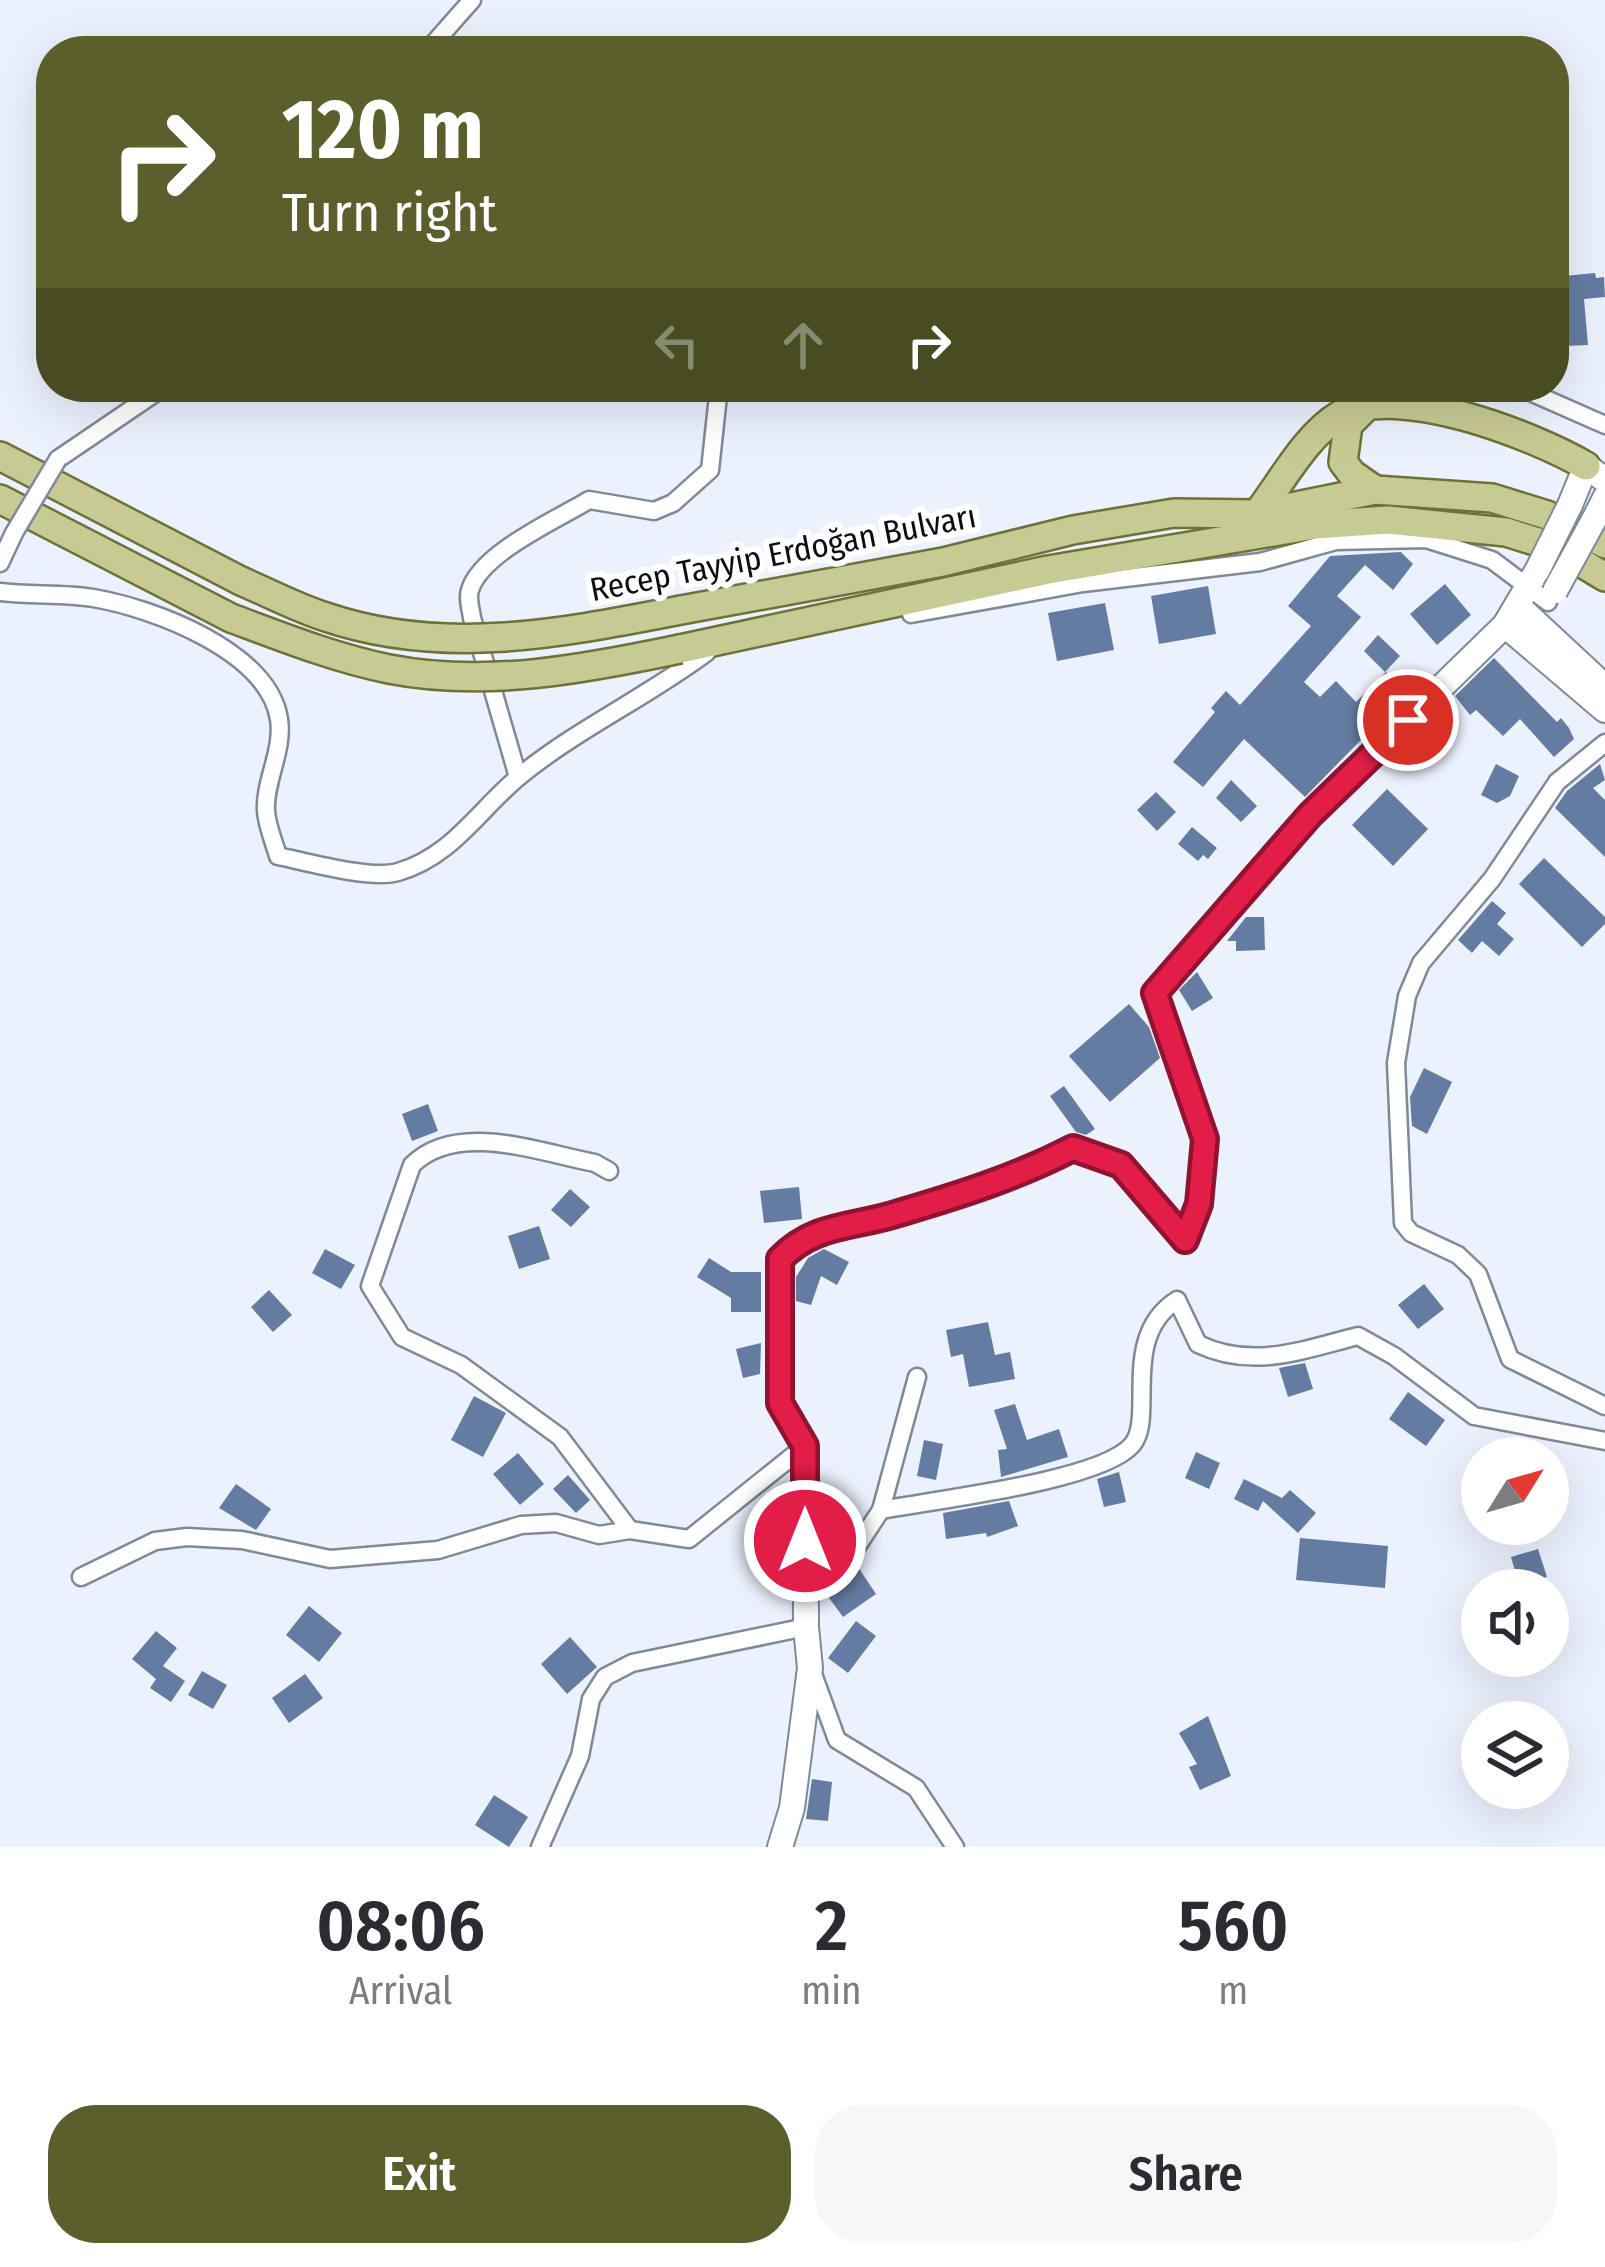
<!DOCTYPE html>
<html lang="en">
<head>
<meta charset="utf-8">
<style>
  :root { --surface:#fff; --page:#f7f7f7; --text:#2b2b33; --muted:#7c7c81; --accent:#5c5e2b }
  body { margin:0; font-family:"Fira Sans Condensed",sans-serif; background:var(--page); color:var(--text); height:100vh; display:flex; flex-direction:column; font-size:45px; white-space:nowrap }
  * { box-sizing:border-box; margin:0 }
  p { font-size:39px; color:var(--muted) }
  .icon { flex:none; width:66px; height:66px; fill:none; stroke:currentColor; stroke-width:2; stroke-linecap:round; stroke-linejoin:round }
  .map { position:relative; height:1847px; overflow:hidden }
  .sheet { display:flex; flex-direction:column; background:var(--surface); flex:1 }
  .sheet>* { flex:none }
  .guide { position:absolute; left:36px; top:36px; width:1533px; height:366px; border-radius:48px; box-shadow:0 12px 48px #0002; background:#5c5e2b; color:#fff; overflow:hidden }
  .needle { width:78px; rotate:53deg }
  .fabs { position:absolute; left:1461px; top:1437px; display:grid; gap:24px }
  .fabs a { display:grid; place-items:center; width:108px; height:108px; border-radius:50%; background:var(--surface); box-shadow:0 12px 48px #0002; font-size:60px }
  .pin { position:absolute; display:grid; place-items:center; width:102px; height:102px; color:#fff; margin:-51px; border:6px solid #fff; border-radius:50%; box-shadow:0 3px 12px #0007 }
  .me { position:absolute; width:132px; margin:-66px; rotate:0deg; stroke-linejoin:round; filter:drop-shadow(0 0 9px #0008) }
  .turn { display:flex; align-items:center; gap:42px; height:252px; padding:0 48px; font-size:54px }
  .turn .icon { width:156px; height:156px; stroke-width:2.5 }
  .turn b { display:block; font-size:84px; line-height:102px }
  .lanes { display:flex; align-items:center; height:114px; padding:0 48px; background:#0003; justify-content:center; gap:60px; direction:ltr }
  .lanes .off { opacity:.35 }
  .eta { display:flex; justify-content:space-evenly; align-items:center; height:204px; text-align:center }
  .eta b { font-size:72px; font-weight:600; line-height:84px }
  .action { display:flex; gap:24px; margin-top:auto; padding:24px 48px }
  .action a { flex:1; height:138px; border-radius:48px; background:var(--accent); color:#fff; font-size:48px; font-weight:600; line-height:138px; text-align:center }
  .action a+a { background:var(--page); color:var(--text) }
  .map>svg:first-child { display:block }
</style>
</head>
<body>
<div class="map">
<svg width="1605" height="1847" viewBox="0 0 1605 1847">
  <rect width="100%" height="100%" fill="#ebf2fd"/>
  <!-- building -->
  <g fill="#647ca2">
    <path d="M 1595,273 L 1596,278 L 1604,277 L 1605,297 L 1584,299 L 1588,345 L 1566,346 L 1567,355 L 1554,356 L 1554,277 Z"/>
    <path d="M 1401,552 L 1413,564 L 1393,590 L 1365,565 L 1337,596 L 1361,617 L 1304,682 L 1320,697 L 1336,681 L 1356,702 L 1386,672 L 1407,693 L 1305,797 L 1244,739 L 1203,787 L 1173,762 L 1215,712 L 1211,708 L 1226,691 L 1240,705 L 1311,626 L 1288,606 L 1330,556 Z"/>
    <path d="M 1445,584 L 1471,615 L 1437,645 L 1410,614 Z"/>
    <path d="M 1208,586 L 1216,634 L 1159,644 L 1151,596 Z"/>
    <path d="M 1105,603 L 1114,650 L 1057,661 L 1048,613 Z"/>
    <path d="M 1378,635 L 1400,656 L 1385,672 L 1364,651 Z"/>
    <path d="M 1494,658 L 1557,722 L 1561,718 L 1569,728 L 1574,739 L 1554,757 L 1520,719 L 1503,736 L 1476,710 L 1470,715 L 1455,696 Z"/>
    <path d="M 1496,764 L 1519,776 L 1510,796 L 1497,803 L 1481,795 Z"/>
    <path d="M 1600,764 L 1605,780 L 1593,788 L 1605,800 L 1605,857 L 1555,808 L 1567,791 Z"/>
    <path d="M 1231,780 L 1257,806 L 1241,822 L 1216,798 Z"/>
    <path d="M 1387,789 L 1428,829 L 1393,866 L 1352,825 Z"/>
    <path d="M 1156,792 L 1176,812 L 1157,831 L 1137,810 Z"/>
    <path d="M 1192,827 L 1217,848 L 1208,859 L 1203,855 L 1198,861 L 1178,844 Z"/>
    <path d="M 1544,858 L 1605,917 L 1605,924 L 1582,947 L 1519,884 Z"/>
    <path d="M 1492,901 L 1506,913 L 1497,924 L 1514,939 L 1499,956 L 1482,941 L 1472,953 L 1458,940 Z"/>
    <path d="M 1246,917 L 1264,917 L 1265,950 L 1236,951 L 1236,941 L 1227,941 Z"/>
    <path d="M 1197,972 L 1213,998 L 1192,1011 L 1179,990 Z"/>
    <path d="M 1129,1004 L 1149,1027 L 1160,1058 L 1110,1102 L 1069,1056 Z"/>
    <path d="M 1424,1068 L 1452,1082 L 1427,1134 L 1412,1126 L 1410,1097 Z"/>
    <path d="M 1064,1086 L 1095,1129 L 1086,1135 L 1076,1132 L 1050,1096 Z"/>
    <path d="M 428,1104 L 438,1131 L 412,1141 L 402,1114 Z"/>
    <path d="M 799,1187 L 802,1219 L 764,1223 L 760,1191 Z"/>
    <path d="M 570,1189 L 590,1207 L 571,1227 L 551,1210 Z"/>
    <path d="M 539,1226 L 550,1259 L 519,1269 L 508,1236 Z"/>
    <path d="M 325,1249 L 355,1265 L 341,1289 L 312,1273 Z"/>
    <path d="M 824,1249 L 849,1262 L 837,1285 L 821,1276 L 811,1305 L 796,1301 L 796,1277 L 808,1258 Z"/>
    <path d="M 709,1258 L 731,1272 L 761,1272 L 761,1312 L 731,1312 L 731,1298 L 697,1277 Z"/>
    <path d="M 1424,1284 L 1444,1309 L 1418,1329 L 1398,1305 Z"/>
    <path d="M 269,1290 L 292,1315 L 273,1332 L 251,1307 Z"/>
    <path d="M 988,1322 L 995,1355 L 1010,1352 L 1015,1379 L 969,1387 L 963,1354 L 951,1357 L 946,1330 Z"/>
    <path d="M 761,1343 L 760,1374 L 743,1378 L 736,1349 Z"/>
    <path d="M 1305,1363 L 1313,1389 L 1288,1397 L 1279,1368 Z"/>
    <path d="M 1408,1392 L 1445,1420 L 1426,1446 L 1389,1419 Z"/>
    <path d="M 474,1396 L 506,1413 L 483,1457 L 451,1440 Z"/>
    <path d="M 1015,1404 L 1027,1440 L 1059,1429 L 1068,1457 L 1001,1477 L 998,1450 L 1007,1449 L 994,1410 Z"/>
    <path d="M 924,1440 L 943,1444 L 936,1480 L 917,1476 Z"/>
    <path d="M 1196,1452 L 1220,1463 L 1209,1489 L 1185,1478 Z"/>
    <path d="M 518,1453 L 544,1484 L 520,1505 L 493,1474 Z"/>
    <path d="M 1119,1472 L 1126,1502 L 1104,1507 L 1097,1479 Z"/>
    <path d="M 568,1475 L 590,1500 L 576,1513 L 553,1489 Z"/>
    <path d="M 1244,1479 L 1282,1498 L 1290,1490 L 1316,1513 L 1298,1533 L 1263,1501 L 1258,1511 L 1234,1499 Z"/>
    <path d="M 236,1484 L 271,1509 L 256,1530 L 219,1508 Z"/>
    <path d="M 1009,1501 L 1018,1526 L 987,1537 L 986,1533 L 946,1539 L 943,1513 Z"/>
    <path d="M 1300,1538 L 1388,1546 L 1385,1588 L 1296,1580 Z"/>
    <path d="M 1538,1549 L 1547,1577 L 1519,1585 L 1511,1557 Z"/>
    <path d="M 858,1567 L 876,1594 L 843,1617 L 824,1591 Z"/>
    <path d="M 309,1606 L 342,1633 L 319,1662 L 286,1635 Z"/>
    <path d="M 856,1621 L 876,1636 L 848,1673 L 828,1658 Z"/>
    <path d="M 156,1631 L 177,1648 L 163,1666 L 185,1681 L 171,1702 L 150,1688 L 156,1679 L 132,1659 Z"/>
    <path d="M 570,1637 L 597,1667 L 567,1694 L 541,1664 Z"/>
    <path d="M 202,1671 L 227,1685 L 213,1709 L 188,1695 Z"/>
    <path d="M 305,1674 L 323,1698 L 289,1723 L 272,1698 Z"/>
    <path d="M 1208,1716 L 1231,1776 L 1200,1790 L 1189,1767 L 1197,1764 L 1179,1733 Z"/>
    <path d="M 812,1779 L 832,1782 L 828,1821 L 806,1819 Z"/>
    <path d="M 494,1795 L 528,1817 L 509,1847 L 475,1825 Z"/>
  </g>
  <g fill="none" stroke-linecap="round" stroke-linejoin="round">
    <!-- street casing -->
    <g stroke="#7f8a99" stroke-width="21">
      <g id="street">
        <path d="M 427,51 L 472,0"/>
        <path d="M 1519,387 L 1605,425"/>
        <path d="M 58,459 L 164,387"/>
        <path d="M 0,563 L 14,533"/>
        <path d="M 0,592 C 31,596 62,593 93,598 C 153,608 268,651 279,719 C 284,750 264,782 266,811 C 267,826 274,842 278,856 C 307,862 371,880 398,872 C 453,856 479,809 521,775 C 579,728 647,697 707,652"/>
        <path d="M 911,614 L 1083,583 L 1260,562 L 1336,541 L 1426,539 L 1492,560 L 1548,602"/>
        <path d="M 1605,743 L 1557,782 L 1492,879 L 1421,963 L 1407,996 L 1396,1063 L 1403,1223 L 1411,1233 L 1458,1255 L 1478,1274 L 1510,1359 L 1605,1406"/>
        <path d="M 518,777 L 472,618 C 471,609 467,599 470,590 C 481,553 556,520 589,500 L 654,511 L 673,503 L 710,470 L 718,396 L 723,387"/>
        <path d="M 609,1171 L 595,1163 C 541,1153 457,1120 412,1165 L 370,1286 L 402,1337 L 461,1365 L 560,1437 L 630,1530"/>
        <path d="M 881,1510 C 934,1500 1101,1481 1132,1445 C 1156,1418 1119,1337 1177,1300 L 1198,1344 C 1253,1370 1302,1350 1358,1336 L 1394,1356 L 1474,1416 L 1605,1441"/>
        <path d="M 81,1577 L 155,1541 L 187,1537 L 242,1540 L 330,1559 L 438,1550 L 521,1525 L 556,1523 L 599,1535 L 630,1530 L 689,1539 L 805,1446"/>
        <path d="M 805,1588 L 852,1554 L 881,1510 L 917,1377"/>
        <path d="M 813,1674 L 837,1740 L 916,1788 L 955,1847"/>
        <path d="M 540,1847 L 580,1756 L 591,1699 L 605,1677 L 632,1663 L 806,1627"/>
      </g>
    </g>
    <!-- secondary casing -->
    <g stroke="#7f8a99" stroke-width="28">
      <g id="secondary">
        <path d="M 1570,505 L 1586,466 L 1605,480"/>
        <path d="M 1596,516 L 1605,498"/>
        <path d="M 1518,606 L 1605,687"/>
        <path d="M 1505,625 L 1605,710"/>
        <path d="M 780,1847 L 792,1808 L 810,1668 L 806,1627 L 805,1446 L 780,1403 L 780,1259 C 815,1224 853,1227 899,1213 C 960,1195 1017,1177 1073,1148 L 1121,1165 L 1185,1240 L 1199,1204 L 1205,1139 L 1155,993 L 1310,815 L 1505,625 L 1537,571"/>
      </g>
    </g>
    <!-- primary casing -->
    <g stroke="#6e7239" stroke-width="32">
      <g id="primary">
        <path d="M 1365,408 L 1348,425 L 1343,462 L 1352,474 L 1375,490"/>
        <path d="M 0,456 L 241,581"/>
        <path d="M 0,499 L 231,618"/>
        <path d="M 1257,514 C 1281,483 1306,435 1340,415 C 1396,381 1535,436 1586,466"/>
        <path d="M 681,610 L 943,562 L 1073,530 L 1174,513 L 1257,514 L 1375,490 L 1492,498 L 1547,515 L 1605,544"/>
        <path d="M 680,649 L 1048,570 L 1314,525 L 1388,520 L 1506,532 L 1557,548 L 1605,577"/>
      </g>
    </g>
    <!-- street -->
    <use href="#street" stroke="#fff" stroke-width="16"/>
    <!-- secondary -->
    <use href="#secondary" stroke="#fff" stroke-width="24"/>
    <!-- primary -->
    <use href="#primary" stroke="#c8ca94" stroke-width="27"/>
    <!-- street-bridge casing -->
    <g stroke="#7f8a99" stroke-width="21" stroke-linecap="butt">
      <path id="street-bridge" d="M 14,533 L 58,459"/>
    </g>
    <!-- secondary-bridge casing -->
    <g stroke="#7f8a99" stroke-width="28" stroke-linecap="butt">
      <g id="secondary-bridge">
        <path d="M 1537,571 L 1570,505"/>
        <path d="M 1555,591 L 1596,516"/>
      </g>
    </g>
    <!-- primary-bridge casing -->
    <g stroke="#6e7239" stroke-width="32" stroke-linecap="butt">
      <g id="primary-bridge">
        <path d="M 241,581 C 269,593 297,608 326,617 C 444,657 562,633 681,610"/>
        <path d="M 231,618 C 282,637 335,658 389,669 C 486,688 584,669 680,649"/>
      </g>
    </g>
    <!-- street-bridge -->
    <use href="#street-bridge" stroke="#fff" stroke-width="16"/>
    <!-- secondary-bridge -->
    <use href="#secondary-bridge" stroke="#fff" stroke-width="24"/>
    <!-- primary-bridge -->
    <use href="#primary-bridge" stroke="#c8ca94" stroke-width="27"/>
  </g>
  <g fill="none" stroke-linecap="round" stroke-linejoin="round">
    <!-- route casing -->
    <g stroke="#92132f" stroke-width="30">
      <path id="route" d="M 805,1541 L 805,1446 L 780,1403 L 780,1259 C 815,1223 853,1228 899,1213 C 960,1195 1017,1177 1073,1148 L 1121,1165 L 1185,1240 L 1199,1204 L 1205,1139 L 1155,993 L 1310,815 L 1408,720"/>
    </g>
    <!-- route -->
    <use href="#route" stroke="#e11d48" stroke-width="21"/>
  </g>
  <g text-anchor="middle" dominant-baseline="central" stroke-width="12" stroke-linejoin="round" paint-order="stroke">
    <!-- street labels -->
    <g font-size="33" fill="#0b0f15" stroke="#fff">
      <text transform="translate(783 553) rotate(-11)">Recep Tayyip Erdoğan Bulvarı</text>
    </g>
  </g>
</svg>
<div class="fabs">
<a><svg class="needle" viewBox="-14 -14 28 28"><path d="M0-13l5 13h-10z" fill="#e53935"/><path d="M0 13l5-13h-10z" fill="#7c7c81"/></svg></a>
<a><svg class="icon" aria-label="sound" viewBox="0 0 24 24"><path d="M4 9h4l5-4v14l-5-4H4zM17 9q2 3 0 6"/></svg></a>
<a><svg class="icon" aria-label="layers" viewBox="0 0 24 24"><path d="M12 4l9 5-9 5-9-5zM3 14l9 5 9-5"/></svg></a>
</div>
<div class="pin" style="left:1408px;top:720px;background:#d93025"><svg class="icon" aria-label="arrive" viewBox="0 0 24 24"><path d="M6 21V4h12l-3 4 3 4H6"/></svg></div>
<svg class="me" style="left:805px;top:1541px" viewBox="-20 -20 40 40"><circle r="17" fill="#e11d48" stroke="#fff" stroke-width="3"/><path d="M0-11L8 9 0 5-8 9z" fill="#fff"/></svg>
<div class="guide">
<div class="turn"><svg class="icon" aria-label="right" viewBox="0 0 24 24"><path d="M7 20v-9h11M14 6l5 5-5 5"/></svg><div><b>120 m</b>Turn right</div></div>
<div class="lanes"><svg class="icon off" aria-label="left" viewBox="0 0 24 24"><path d="M17 20v-9H6M10 6l-5 5 5 5"/></svg><svg class="icon off" aria-label="ahead" viewBox="0 0 24 24"><path d="M12 20V5M6 11l6-6 6 6"/></svg><svg class="icon" aria-label="right" viewBox="0 0 24 24"><path d="M7 20v-9h11M14 6l5 5-5 5"/></svg></div>
</div>
</div>
<section class="sheet">
<div class="eta">
<div><b>08:06</b><p>Arrival</p></div>
<div><b>2</b><p>min</p></div>
<div><b>560</b><p>m</p></div>
</div>
<div class="action"><a>Exit</a><a>Share</a></div>
</section>
</body>
</html>
